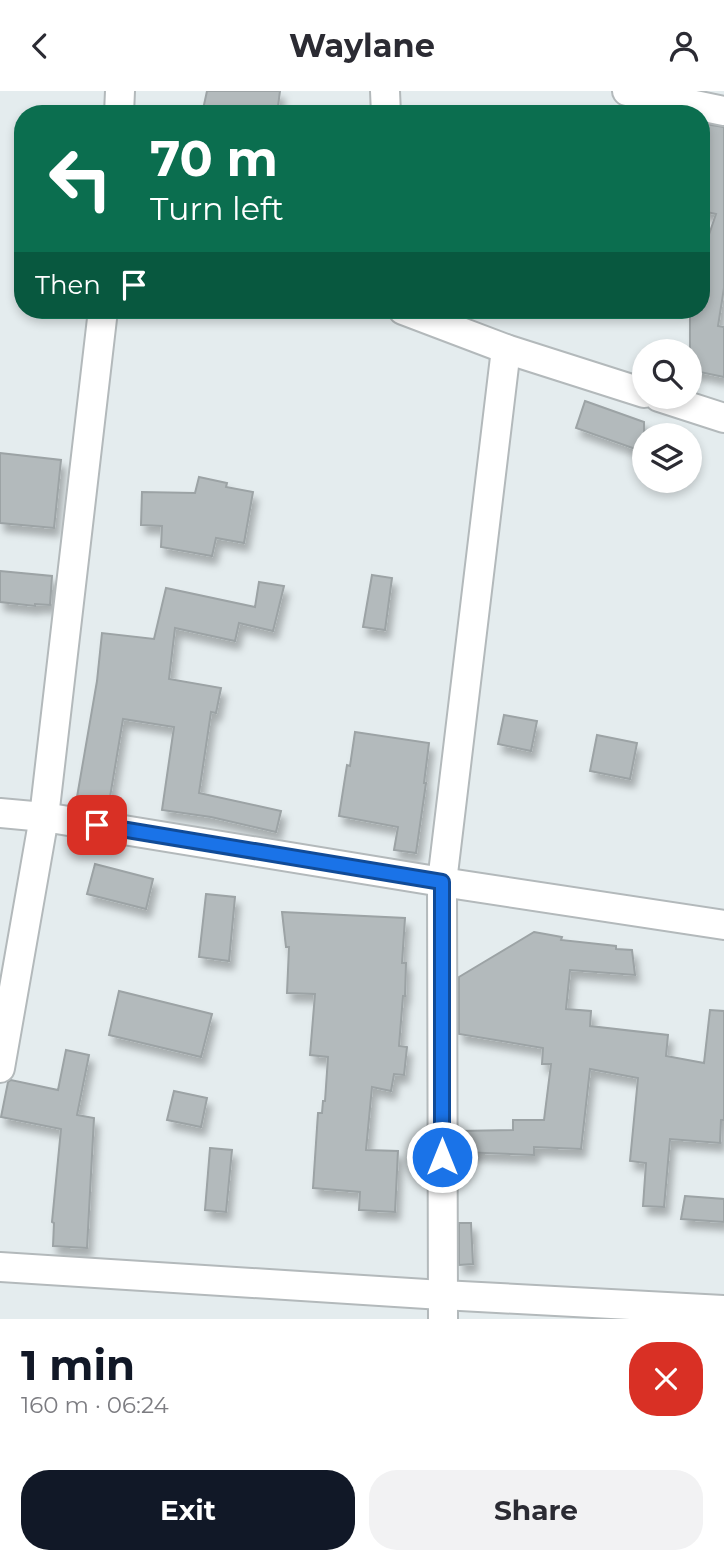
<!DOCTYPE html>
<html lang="en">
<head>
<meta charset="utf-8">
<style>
  :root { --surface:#fff; --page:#f2f2f3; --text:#2b2b33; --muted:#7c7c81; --accent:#111827 }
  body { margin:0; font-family:Montserrat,sans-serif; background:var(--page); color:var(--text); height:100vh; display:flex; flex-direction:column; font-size:26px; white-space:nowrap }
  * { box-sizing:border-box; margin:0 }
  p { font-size:23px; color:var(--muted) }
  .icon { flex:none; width:38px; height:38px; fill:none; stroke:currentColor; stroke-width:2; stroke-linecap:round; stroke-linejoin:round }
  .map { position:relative; height:1228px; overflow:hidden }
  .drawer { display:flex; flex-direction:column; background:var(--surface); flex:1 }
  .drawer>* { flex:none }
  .guide { position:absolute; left:14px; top:14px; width:696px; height:214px; border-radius:28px; box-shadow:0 4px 10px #0003; background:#0b6e4f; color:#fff; overflow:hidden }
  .tools { position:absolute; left:632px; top:248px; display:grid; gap:14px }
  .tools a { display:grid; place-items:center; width:70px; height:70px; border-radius:50%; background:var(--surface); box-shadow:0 4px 10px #0003; font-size:35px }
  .pin { position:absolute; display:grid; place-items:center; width:60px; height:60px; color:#fff; margin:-30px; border-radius:14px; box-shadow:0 4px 10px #0006 }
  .me { position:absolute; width:77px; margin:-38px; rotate:0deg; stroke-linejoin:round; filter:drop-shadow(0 0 5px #0008) }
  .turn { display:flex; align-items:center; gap:24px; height:147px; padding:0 21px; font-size:32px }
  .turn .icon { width:91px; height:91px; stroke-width:2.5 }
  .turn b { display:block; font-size:49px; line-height:60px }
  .then { display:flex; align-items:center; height:66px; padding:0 21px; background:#0003; gap:14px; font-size:26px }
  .round { display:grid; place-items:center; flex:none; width:74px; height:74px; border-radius:28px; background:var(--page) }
  .headline { display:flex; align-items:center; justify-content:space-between; height:119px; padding:0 21px }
  h1 { font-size:42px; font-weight:700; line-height:52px; color:var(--accent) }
  .cta { display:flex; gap:14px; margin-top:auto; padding:14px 21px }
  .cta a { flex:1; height:80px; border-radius:28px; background:var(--accent); color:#fff; font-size:28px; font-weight:700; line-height:80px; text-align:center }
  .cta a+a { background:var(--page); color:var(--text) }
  header { display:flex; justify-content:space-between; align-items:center; height:91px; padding:0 21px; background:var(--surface); font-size:32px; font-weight:700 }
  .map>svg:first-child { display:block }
</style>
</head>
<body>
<header><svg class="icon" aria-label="back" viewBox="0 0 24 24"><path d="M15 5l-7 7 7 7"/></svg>Waylane<svg class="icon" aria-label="person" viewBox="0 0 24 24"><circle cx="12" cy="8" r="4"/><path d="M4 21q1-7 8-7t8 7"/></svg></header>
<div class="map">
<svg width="724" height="1228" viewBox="0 0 724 1228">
  <defs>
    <filter id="shadow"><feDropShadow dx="4.5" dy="8" stdDeviation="3.5" flood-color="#0004"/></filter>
  </defs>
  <rect width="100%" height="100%" fill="#e4ecee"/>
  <!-- building -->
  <g fill="#b3babc" stroke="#9ca3a5" stroke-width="2" filter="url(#shadow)">
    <path d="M 207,0 L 280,0 L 277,23 L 202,23 Z"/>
    <path d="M 705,33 L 724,36 L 724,197 L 718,235 L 724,236 L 724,286 L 690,279 L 690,219 L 702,219 L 702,164 L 716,123 L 702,120 L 702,46 Z"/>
    <path d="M 585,310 L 644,331 L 644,361 L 576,337 Z"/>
    <path d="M 0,362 L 61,369 L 54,437 L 0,432 Z"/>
    <path d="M 199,386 L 227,392 L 226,396 L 253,401 L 244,452 L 216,447 L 212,465 L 161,456 L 162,435 L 141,434 L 142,401 L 195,402 Z"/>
    <path d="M 0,480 L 52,485 L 50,514 L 35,513 L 35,515 L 0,511 Z"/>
    <path d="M 372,484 L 392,487 L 385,539 L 363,536 Z"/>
    <path d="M 259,491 L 284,495 L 273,540 L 239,532 L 235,550 L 175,537 L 169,588 L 221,597 L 216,622 L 211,621 L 199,702 L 281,720 L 276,741 L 211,726 L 162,719 L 174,636 L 123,628 L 109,712 L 77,706 L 97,590 L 102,542 L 154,548 L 166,497 L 255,516 Z"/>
    <path d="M 504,624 L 537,630 L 531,660 L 498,653 Z"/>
    <path d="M 355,641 L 429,652 L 424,692 L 426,692 L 416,762 L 394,759 L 398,736 L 339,725 L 347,674 L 350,675 Z"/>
    <path d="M 597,644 L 637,652 L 630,688 L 590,680 Z"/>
    <path d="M 95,773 L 153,788 L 146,818 L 87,803 Z"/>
    <path d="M 206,803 L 235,806 L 229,870 L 199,866 Z"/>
    <path d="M 282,821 L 405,827 L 402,872 L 406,872 L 405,905 L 403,905 L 399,955 L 407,956 L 404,984 L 394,983 L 391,1000 L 372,996 L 366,1059 L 398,1060 L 395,1121 L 359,1119 L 360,1101 L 313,1097 L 318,1022 L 322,1022 L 323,1010 L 325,1010 L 328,966 L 310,964 L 315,903 L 287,902 L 289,856 L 286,856 Z"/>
    <path d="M 534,841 L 562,846 L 561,849 L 616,855 L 616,858 L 632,859 L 635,884 L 570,879 L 566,918 L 591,920 L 590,935 L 668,944 L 666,965 L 704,972 L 710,919 L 724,920 L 724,1029 L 721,1029 L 720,1052 L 670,1048 L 664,1116 L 643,1115 L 646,1072 L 630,1070 L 638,987 L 590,978 L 581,1058 L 534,1056 L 534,1064 L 459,1061 L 459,1040 L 513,1039 L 513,1029 L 544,1029 L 551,973 L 542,973 L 543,957 L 459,943 L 459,886 Z"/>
    <path d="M 119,900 L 212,923 L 201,966 L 109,944 Z"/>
    <path d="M 66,959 L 89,964 L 77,1024 L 94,1027 L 87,1157 L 53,1155 L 54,1132 L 52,1131 L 61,1038 L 1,1026 L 8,991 L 11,989 L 58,999 Z"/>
    <path d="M 174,1000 L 207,1007 L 201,1036 L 167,1029 Z"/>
    <path d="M 210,1057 L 232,1059 L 226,1121 L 205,1119 Z"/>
    <path d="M 685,1105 L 724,1108 L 724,1131 L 681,1128 Z"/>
    <path d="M 459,1132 L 471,1132 L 473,1173 L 459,1174 Z"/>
  </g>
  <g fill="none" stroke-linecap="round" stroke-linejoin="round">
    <!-- street casing -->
    <g stroke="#b3b9bb" stroke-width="32">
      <g id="street">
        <path d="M 385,0 L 386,23"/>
        <path d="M 627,0 L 724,20"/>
        <path d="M 119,23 L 120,0"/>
        <path d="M 403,219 L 506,258 L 644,302"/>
        <path d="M 659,306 L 724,327"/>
        <path d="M 0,722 L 44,726 L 442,791 L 724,834"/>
        <path d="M 0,977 L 44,726 L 103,219"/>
        <path d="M 0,1176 L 442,1204 L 724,1219"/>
        <path d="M 443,1228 L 442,791 L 506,258"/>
      </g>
    </g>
    <!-- street -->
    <use href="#street" stroke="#fff" stroke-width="28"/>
  </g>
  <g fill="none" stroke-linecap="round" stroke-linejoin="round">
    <!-- route casing -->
    <g stroke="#114b97" stroke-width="18">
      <path id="route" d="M 97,734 L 442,791 L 442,1066"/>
    </g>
    <!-- route -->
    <use href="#route" stroke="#1a73e8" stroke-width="12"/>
  </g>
</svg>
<div class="tools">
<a><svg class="icon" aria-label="search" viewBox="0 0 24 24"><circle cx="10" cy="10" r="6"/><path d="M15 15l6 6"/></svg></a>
<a><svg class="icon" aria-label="layers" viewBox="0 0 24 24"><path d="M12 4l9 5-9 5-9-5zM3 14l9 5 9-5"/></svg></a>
</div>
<div class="pin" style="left:97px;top:734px;background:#d93025"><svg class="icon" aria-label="arrive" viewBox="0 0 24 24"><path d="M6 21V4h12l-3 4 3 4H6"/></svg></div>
<svg class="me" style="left:442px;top:1066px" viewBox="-20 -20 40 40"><circle r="17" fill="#1a73e8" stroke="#fff" stroke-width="3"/><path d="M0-11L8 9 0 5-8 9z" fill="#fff"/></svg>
<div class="guide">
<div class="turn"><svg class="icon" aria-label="left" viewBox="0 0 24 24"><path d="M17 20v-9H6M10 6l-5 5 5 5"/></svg><div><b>70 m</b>Turn left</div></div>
<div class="then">Then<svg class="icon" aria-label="arrive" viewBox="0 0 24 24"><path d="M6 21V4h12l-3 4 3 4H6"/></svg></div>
</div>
</div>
<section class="drawer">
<div class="headline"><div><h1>1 min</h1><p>160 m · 06:24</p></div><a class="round" style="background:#d93025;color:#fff"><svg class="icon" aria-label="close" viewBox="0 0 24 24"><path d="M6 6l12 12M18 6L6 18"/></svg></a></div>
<div class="cta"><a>Exit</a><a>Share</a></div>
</section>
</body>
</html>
